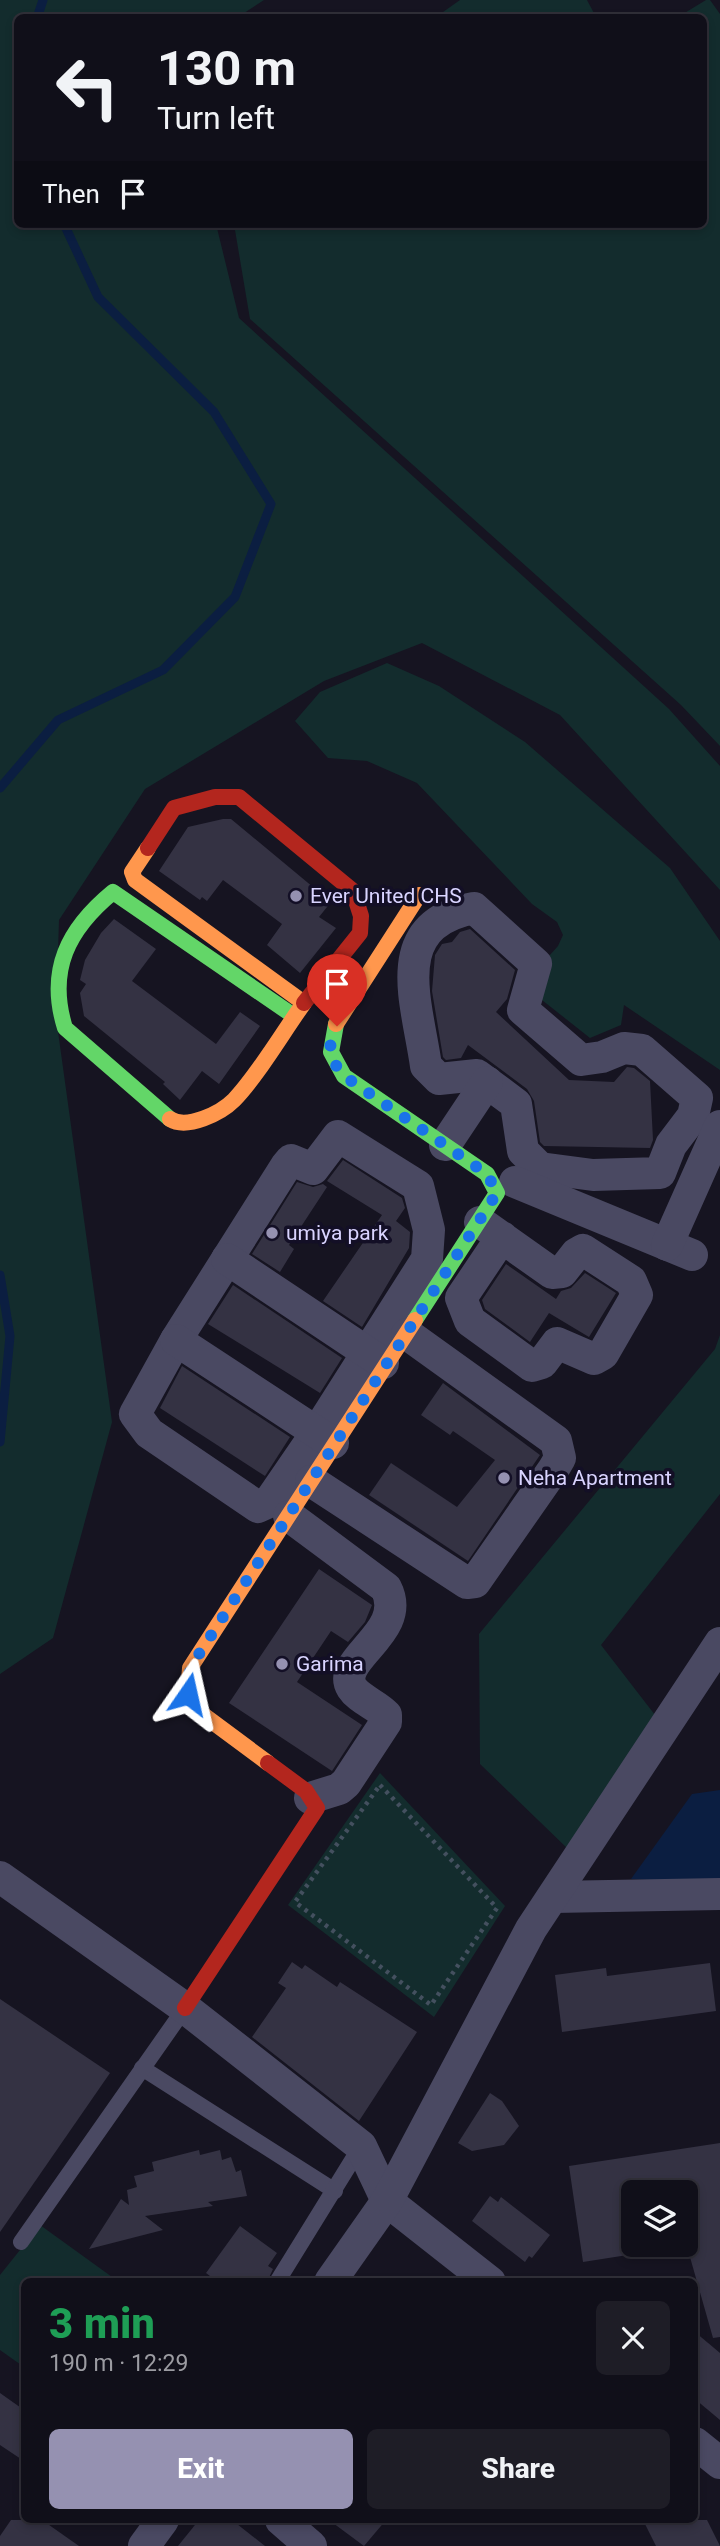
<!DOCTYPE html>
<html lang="en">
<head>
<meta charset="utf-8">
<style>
  :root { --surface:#100f19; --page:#1e1d26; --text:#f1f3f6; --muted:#9c9ca2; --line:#302f38; --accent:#9591b1 }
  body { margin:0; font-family:Roboto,sans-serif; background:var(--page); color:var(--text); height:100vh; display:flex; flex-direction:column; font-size:26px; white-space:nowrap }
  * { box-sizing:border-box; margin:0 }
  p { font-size:23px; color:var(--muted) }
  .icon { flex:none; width:38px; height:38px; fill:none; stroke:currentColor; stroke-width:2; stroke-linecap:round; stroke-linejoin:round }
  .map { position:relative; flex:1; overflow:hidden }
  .sheet { position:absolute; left:21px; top:2278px; width:677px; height:245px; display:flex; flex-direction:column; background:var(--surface); border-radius:10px; box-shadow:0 4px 10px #0003,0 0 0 2px var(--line) }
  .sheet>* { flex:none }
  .top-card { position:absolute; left:14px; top:14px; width:693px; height:214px; border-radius:10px; box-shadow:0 4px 10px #0003,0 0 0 2px var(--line); background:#100f19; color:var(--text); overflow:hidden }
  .fabs { position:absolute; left:621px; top:2180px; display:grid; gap:14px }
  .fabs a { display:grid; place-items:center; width:77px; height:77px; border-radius:10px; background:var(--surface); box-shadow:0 4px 10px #0003,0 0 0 2px var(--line); font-size:35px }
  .pin { position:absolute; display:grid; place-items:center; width:60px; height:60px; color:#fff; margin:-72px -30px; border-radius:50% 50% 50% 0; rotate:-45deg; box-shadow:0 0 7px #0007 }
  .pin .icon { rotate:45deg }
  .me { position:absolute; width:77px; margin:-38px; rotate:11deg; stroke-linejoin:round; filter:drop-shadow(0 0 5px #0008) }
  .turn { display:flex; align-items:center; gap:24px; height:147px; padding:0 28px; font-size:32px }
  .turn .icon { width:91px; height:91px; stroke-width:2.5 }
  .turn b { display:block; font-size:49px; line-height:60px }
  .then { display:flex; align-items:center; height:66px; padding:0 28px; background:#0003; gap:14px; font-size:26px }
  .round { display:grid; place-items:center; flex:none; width:74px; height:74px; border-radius:10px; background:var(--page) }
  .head { display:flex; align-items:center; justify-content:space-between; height:119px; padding:0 28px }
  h1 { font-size:42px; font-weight:800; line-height:52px; color:#1e9e55 }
  .button { display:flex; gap:14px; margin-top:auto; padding:14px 28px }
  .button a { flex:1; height:80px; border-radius:10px; background:var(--accent); color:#fff; font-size:28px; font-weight:800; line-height:80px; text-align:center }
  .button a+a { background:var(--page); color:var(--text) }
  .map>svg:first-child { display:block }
</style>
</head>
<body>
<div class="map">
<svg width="720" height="2546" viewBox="0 0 720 2546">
  <rect width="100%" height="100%" fill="#161421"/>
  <!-- green -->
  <g fill="#132c2d">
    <path d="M 0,0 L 264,0 L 238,17 L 18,18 L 18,224 L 216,224 L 239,318 L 669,709 L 720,766 L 720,890 L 560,715 L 422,643 L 324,681 L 145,789 L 59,920 L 56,1017 L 112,1422 L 53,1638 L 0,1674 Z"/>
    <path d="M 460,0 L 587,0 L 596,17 L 436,17 Z"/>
    <path d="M 706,0 L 710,0 L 720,14 L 720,746 L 681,705 L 250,319 L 234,224 L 704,224 L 704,18 L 678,17 Z"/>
    <path d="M 387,663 L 439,686 L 525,742 L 670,868 L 720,941 L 720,1070 L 624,1005 L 621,1025 L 590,1038 L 523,985 L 558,946 L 563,935 L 557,922 L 532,904 L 417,783 L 367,761 L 328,758 L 295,721 L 320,692 Z"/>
    <path d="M 720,1335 L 720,1494 L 601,1645 L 655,1715 L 568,1849 L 480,1764 L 479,1634 L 715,1349 Z"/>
    <path d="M 380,1773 L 505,1906 L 434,2017 L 288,1905 Z"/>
    <path d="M 40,2225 L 119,2282 L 24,2282 L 24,2367 L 0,2350 L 0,2275 Z"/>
  </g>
  <!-- water -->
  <path fill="#0b1e41" d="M 720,1790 L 720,1883 L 631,1879 L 692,1794 Z"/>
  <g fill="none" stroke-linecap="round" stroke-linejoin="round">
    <!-- stream -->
    <g stroke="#0b1e41" stroke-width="9">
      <path d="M 37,18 L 43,0"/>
      <path d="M 18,121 L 18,126"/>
      <path d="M 0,788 L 58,720 L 163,670 L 235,597 L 271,504 L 214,412 L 98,297 L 64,224"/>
      <path d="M 0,1275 L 10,1336 L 0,1442"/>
    </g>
  </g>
  <!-- building -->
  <g fill="#343243">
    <path d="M 223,819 L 231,819 L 331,902 L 319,917 L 336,928 L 300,973 L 267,945 L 282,924 L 223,880 L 207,901 L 202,897 L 200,900 L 159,871 L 188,827 Z"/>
    <path d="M 114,919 L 156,949 L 132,981 L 216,1044 L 240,1012 L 260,1026 L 219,1084 L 202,1071 L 180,1100 L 163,1084 L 165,1082 L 84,1016 L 80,993 L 86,984 L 80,980 L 85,960 L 101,933 Z"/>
    <path d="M 470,929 L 515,970 L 507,999 L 496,1012 L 569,1080 L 614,1082 L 627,1067 L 634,1068 L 650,1081 L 653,1140 L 650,1148 L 544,1146 L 540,1142 L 534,1101 L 527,1089 L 468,1045 L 461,1058 L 446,1060 L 443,1057 L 432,991 L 435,955 L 442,944 L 452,942 L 460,932 Z"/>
    <path d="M 343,1160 L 402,1198 L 405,1208 L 396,1221 L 410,1232 L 409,1248 L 362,1327 L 323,1301 L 382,1215 L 327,1181 Z"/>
    <path d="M 297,1182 L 313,1187 L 323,1184 L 327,1187 L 289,1245 L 294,1249 L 280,1272 L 252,1254 Z"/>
    <path d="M 506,1264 L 556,1299 L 561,1291 L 571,1288 L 585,1273 L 616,1293 L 589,1337 L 549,1313 L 530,1342 L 485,1309 L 482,1300 Z"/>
    <path d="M 233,1285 L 342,1358 L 320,1393 L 208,1324 Z"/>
    <path d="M 182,1366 L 290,1437 L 265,1476 L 160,1408 Z"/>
    <path d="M 443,1383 L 540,1455 L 468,1561 L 369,1495 L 391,1463 L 457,1507 L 495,1460 L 453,1431 L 450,1435 L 421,1415 Z"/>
    <path d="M 319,1569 L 372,1605 L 365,1622 L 348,1642 L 331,1631 L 297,1682 L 362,1725 L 332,1771 L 229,1703 Z"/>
    <path d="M 292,1962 L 302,1969 L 305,1965 L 337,1987 L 340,1982 L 417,2032 L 359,2121 L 252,2037 L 286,1988 L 278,1983 Z"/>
    <path d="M 710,1963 L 716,2011 L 562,2032 L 555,1975 L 606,1968 L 607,1976 Z"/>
    <path d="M 0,1999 L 110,2073 L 0,2232 Z"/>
    <path d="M 490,2093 L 502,2101 L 519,2126 L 504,2145 L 472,2151 L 458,2143 Z"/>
    <path d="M 720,2143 L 720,2337 L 713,2338 L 686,2243 L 686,2193 L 634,2193 L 634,2254 L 583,2262 L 569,2166 Z"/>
    <path d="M 199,2150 L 200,2155 L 220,2150 L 222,2160 L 231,2157 L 236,2172 L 241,2170 L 247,2196 L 208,2202 L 213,2206 L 145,2216 L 163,2230 L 89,2249 L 121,2199 L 129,2205 L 127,2190 L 137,2187 L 134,2176 L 154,2171 L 152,2162 Z"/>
    <path d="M 490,2196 L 498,2202 L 501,2197 L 550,2235 L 532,2258 L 529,2256 L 525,2262 L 472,2221 Z"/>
    <path d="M 240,2226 L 277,2253 L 268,2266 L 273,2269 L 267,2282 L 218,2282 L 206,2273 Z"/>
    <path d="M 695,2332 L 720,2353 L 720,2420 L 695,2399 Z"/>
    <path d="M 0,2393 L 24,2410 L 24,2461 L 0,2445 Z"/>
    <path d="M 11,2520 L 42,2520 L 79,2546 L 0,2546 L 0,2536 Z"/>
    <path d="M 199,2520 L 232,2520 L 265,2546 L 178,2546 Z"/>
    <path d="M 329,2520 L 386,2520 L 364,2546 Z"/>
    <path d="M 643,2520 L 707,2520 L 720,2546 L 656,2546 Z"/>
  </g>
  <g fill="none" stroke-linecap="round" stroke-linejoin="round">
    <!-- path -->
    <path stroke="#44505f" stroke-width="4.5" stroke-dasharray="3.5 5" stroke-linecap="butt" d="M 380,1785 L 497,1908 L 431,2005 L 295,1902 Z"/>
    <!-- lane -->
    <g stroke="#4a4962" stroke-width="16">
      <path d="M 142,2068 L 335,2191"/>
      <path d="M 21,2242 L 185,2008"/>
      <path d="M 277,2282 L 361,2146"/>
    </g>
    <!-- street -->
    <g stroke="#4a4962" stroke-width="32">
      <path d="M 474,908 L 536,964 L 523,1010 L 581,1060 L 602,1057 L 624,1048 L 642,1050 L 697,1098 L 693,1116 L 671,1145 L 660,1173 L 593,1175 L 540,1168 L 523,1151 L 516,1104 L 477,1075 L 439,1079 L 426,1066 C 417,1001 386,925 474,908 Z"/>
      <path d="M 338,1136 L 418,1186 L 429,1230 L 427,1259 L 317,1432 L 269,1502 L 258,1507 L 149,1433 L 135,1414 L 176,1340 L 286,1166 L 291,1160 L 313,1169 Z"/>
      <path d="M 445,1145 L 487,1082"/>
      <path d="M 515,1182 L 692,1255"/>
      <path d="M 480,1222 L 552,1273 L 562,1272 L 576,1254 L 583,1250 L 631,1281 L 637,1295 L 603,1354 L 594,1359 L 557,1343 L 542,1363 L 532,1366 L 470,1321 L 461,1298 L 502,1237"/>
      <path d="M 667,1245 L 720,1126"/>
      <path d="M 227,1259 L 383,1363"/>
      <path d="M 176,1340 L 333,1443"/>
      <path d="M 311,1481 L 467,1583 L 475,1582 L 553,1470 L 560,1458 L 556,1441 L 407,1334"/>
      <path d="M 289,1516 L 386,1588 C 409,1633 334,1659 352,1688 C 359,1699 377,1705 386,1715 L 386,1722 L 346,1783 L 339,1789 L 310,1798"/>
      <path d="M 0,1877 L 185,2008 L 361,2146 L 387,2201 L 490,2282"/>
      <path d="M 553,1897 L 720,1894"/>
      <path d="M 330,2282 L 387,2201 L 531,1929 L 720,1643"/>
      <path d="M 695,2443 L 720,2463"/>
      <path d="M 281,2520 L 311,2546"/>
      <path d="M 144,2546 L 163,2520"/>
    </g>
    <!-- fast -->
    <g stroke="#63d668" stroke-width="16">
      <path d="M 336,1024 L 331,1052 L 344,1076 L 487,1174 L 497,1193 L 415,1320"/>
      <path d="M 170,1119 L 65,1028 C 47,970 68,929 113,892 L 294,1016"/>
    </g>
    <!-- slow -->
    <g stroke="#ff974d" stroke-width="16">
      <path d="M 148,848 L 132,872 L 135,880 L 304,1003 C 283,1032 258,1075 234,1100 C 221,1113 187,1130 170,1119"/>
      <path d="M 336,1024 L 419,895"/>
      <path d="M 268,1763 L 198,1711 L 188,1694 L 190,1668 L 415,1320"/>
    </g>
    <!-- jam -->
    <g stroke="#b3261e" stroke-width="16">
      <path d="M 148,848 L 174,808 L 215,797 L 239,797 L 353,891 L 361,916 L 360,933 L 304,1003"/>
      <path d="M 185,2008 L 317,1808 L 306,1791 L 268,1763"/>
    </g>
  </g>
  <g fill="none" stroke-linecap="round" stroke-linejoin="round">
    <!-- route -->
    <path stroke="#1a73e8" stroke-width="12" stroke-dasharray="0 21.6" d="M 188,1694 L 190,1668 L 497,1193 L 487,1174 L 344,1076 C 329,1059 326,1046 337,1026"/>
  </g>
  <!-- markers -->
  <g fill="#9591b1" stroke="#130f26" stroke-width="2.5">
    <circle cx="296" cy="896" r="7"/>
    <circle cx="272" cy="1233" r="7"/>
    <circle cx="504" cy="1478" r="7"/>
    <circle cx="282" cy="1664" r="7"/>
  </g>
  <g text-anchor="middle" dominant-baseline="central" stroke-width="7" stroke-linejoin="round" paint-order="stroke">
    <!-- poi labels -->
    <g font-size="21" fill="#d9d4ff" stroke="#130f26" text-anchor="start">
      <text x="310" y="896">Ever United CHS</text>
      <text x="286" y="1233">umiya park</text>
      <text x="518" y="1478">Neha Apartment</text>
      <text x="296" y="1664">Garima</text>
    </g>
  </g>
</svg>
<div class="fabs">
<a><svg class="icon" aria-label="layers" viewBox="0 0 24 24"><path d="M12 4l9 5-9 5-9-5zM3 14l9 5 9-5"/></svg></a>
</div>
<div class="pin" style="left:337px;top:1026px;background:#d93025"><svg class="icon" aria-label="arrive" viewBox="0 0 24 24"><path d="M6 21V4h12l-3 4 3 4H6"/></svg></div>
<svg class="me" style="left:188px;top:1694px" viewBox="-20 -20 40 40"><path d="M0-17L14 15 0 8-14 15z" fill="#1a73e8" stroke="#fff" stroke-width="4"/></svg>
<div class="top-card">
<div class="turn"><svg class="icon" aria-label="left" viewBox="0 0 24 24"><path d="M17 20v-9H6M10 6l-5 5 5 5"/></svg><div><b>130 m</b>Turn left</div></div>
<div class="then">Then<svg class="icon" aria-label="arrive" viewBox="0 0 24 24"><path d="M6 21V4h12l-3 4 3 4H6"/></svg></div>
</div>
<section class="sheet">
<div class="head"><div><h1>3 min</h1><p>190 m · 12:29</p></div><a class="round"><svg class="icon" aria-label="close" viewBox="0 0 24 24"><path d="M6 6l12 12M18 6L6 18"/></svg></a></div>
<div class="button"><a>Exit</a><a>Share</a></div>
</section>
</div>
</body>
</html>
